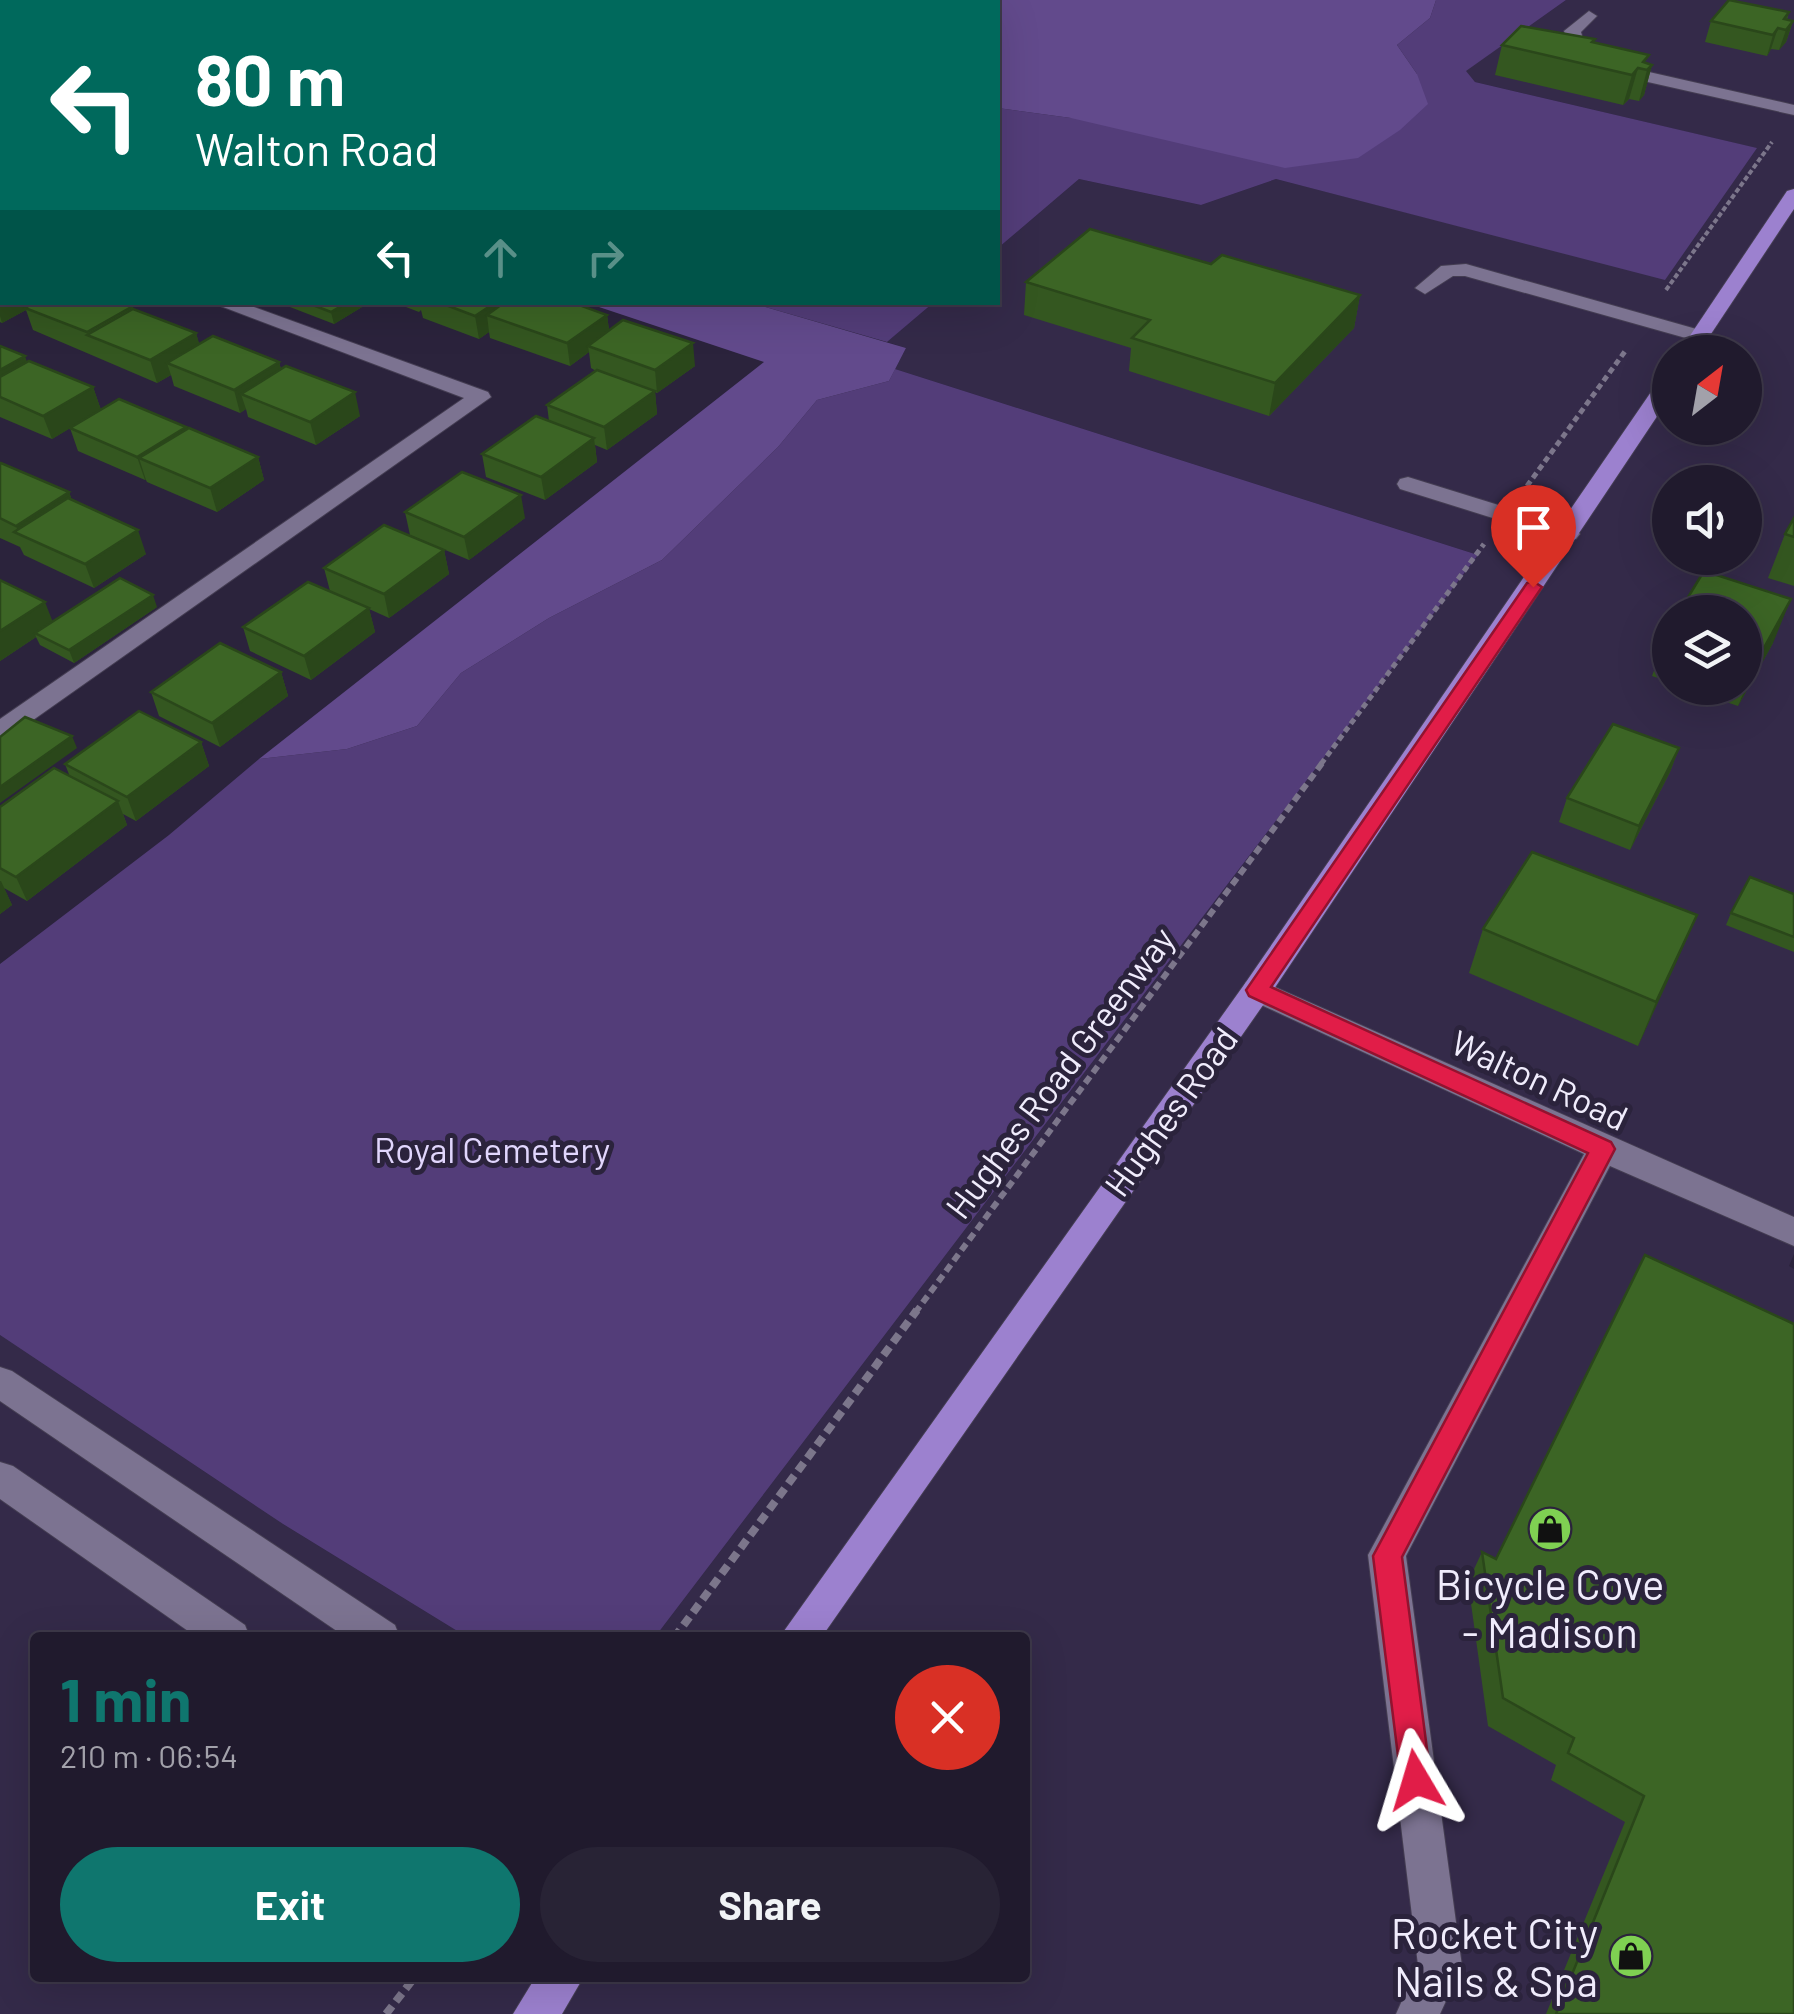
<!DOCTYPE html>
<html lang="en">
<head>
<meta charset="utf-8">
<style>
  :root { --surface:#201a2d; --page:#282335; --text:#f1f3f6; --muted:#a2a1aa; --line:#3d3849; --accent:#0f766e }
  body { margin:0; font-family:Barlow,sans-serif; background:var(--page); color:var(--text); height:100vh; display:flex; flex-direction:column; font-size:38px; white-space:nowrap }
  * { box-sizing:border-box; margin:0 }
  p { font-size:32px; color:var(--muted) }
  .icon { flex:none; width:55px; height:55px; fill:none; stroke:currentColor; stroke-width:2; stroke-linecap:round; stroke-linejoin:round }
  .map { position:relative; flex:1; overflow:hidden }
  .side { position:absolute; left:30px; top:1632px; width:1000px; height:350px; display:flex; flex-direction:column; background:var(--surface); border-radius:10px; box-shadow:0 10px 40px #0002,0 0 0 2px var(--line) }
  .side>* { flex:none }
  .top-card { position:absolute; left:0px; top:0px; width:1000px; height:305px; box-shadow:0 10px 40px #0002,0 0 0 2px var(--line); background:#00695c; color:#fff; overflow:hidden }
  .needle { width:65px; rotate:31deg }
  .buttons { position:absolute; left:1652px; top:335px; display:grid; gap:20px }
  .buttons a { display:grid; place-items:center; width:110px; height:110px; border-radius:50%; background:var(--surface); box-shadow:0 10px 40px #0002,0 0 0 2px var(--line); font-size:50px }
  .pin { position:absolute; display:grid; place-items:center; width:85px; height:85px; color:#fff; margin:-102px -42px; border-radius:50% 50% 50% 0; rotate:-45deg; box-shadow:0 0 10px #0007 }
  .pin .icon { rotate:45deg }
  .me { position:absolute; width:110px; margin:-55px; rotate:353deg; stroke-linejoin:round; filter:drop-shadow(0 0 8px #0008) }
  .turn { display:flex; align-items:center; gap:35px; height:210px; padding:0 30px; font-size:45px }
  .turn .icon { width:130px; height:130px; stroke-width:2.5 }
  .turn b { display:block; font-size:70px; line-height:85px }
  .lanes { display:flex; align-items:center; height:95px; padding:0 30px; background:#0003; justify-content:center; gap:50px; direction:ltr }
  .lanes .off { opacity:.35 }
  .round { display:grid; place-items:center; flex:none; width:105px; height:105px; border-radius:52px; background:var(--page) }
  .summary { display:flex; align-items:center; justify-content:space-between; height:170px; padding:0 30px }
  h1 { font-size:60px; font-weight:700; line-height:75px; color:var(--accent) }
  .cta { display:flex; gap:20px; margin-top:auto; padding:20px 30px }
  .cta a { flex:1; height:115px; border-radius:60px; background:var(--accent); color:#fff; font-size:40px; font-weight:700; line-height:115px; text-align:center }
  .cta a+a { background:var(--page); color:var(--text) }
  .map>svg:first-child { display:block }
</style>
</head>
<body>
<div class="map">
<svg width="1794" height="2014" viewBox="0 0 1794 2014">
  <rect width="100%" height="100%" fill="#2b233c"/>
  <!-- built -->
  <path fill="#342a49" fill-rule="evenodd" d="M 1566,0 L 1794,0 L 1794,1254 L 1789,1266 L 1794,1269 L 1794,2014 L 0,2014 L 0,1335 L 283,1524 L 467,1637 L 35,1638 L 35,1978 L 1025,1978 L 1025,1638 L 655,1637 L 1478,555 L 895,369 L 906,348 L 887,342 L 933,303 L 998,302 L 998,248 L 1079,179 L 1201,205 L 1276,179 L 1665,279 L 1756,148 L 1475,82 L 1465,71 ZM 1670,352 L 1745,352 L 1745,428 L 1670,428 ZM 1670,482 L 1745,482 L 1745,558 L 1670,558 ZM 1670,612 L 1745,612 L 1745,688 L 1670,688 Z"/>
  <!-- green -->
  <g fill="#533d79">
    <path d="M 1436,0 L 1566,0 L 1466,71 L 1475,82 L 1757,148 L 1665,280 L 1276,179 L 1201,205 L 1079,179 L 998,248 L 998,108 L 1071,118 L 1417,74 L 1397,45 L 1430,18 Z"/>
    <path d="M 752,303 L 933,303 L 887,342 Z"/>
    <path d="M 895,369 L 1478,555 L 655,1637 L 467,1637 L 283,1524 L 0,1335 L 0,964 L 169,835 L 259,759 L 347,749 L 417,726 L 461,673 L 549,618 L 662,560 L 778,447 L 817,400 L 889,381 Z"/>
  </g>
  <!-- forest -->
  <g fill="#624a8c">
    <path d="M 714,0 L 1436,0 L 1430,18 L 1397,45 L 1417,74 L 1428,104 L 1400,130 L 1358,158 L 1285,168 L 1071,118 L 998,108 L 998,2 L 710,2 Z"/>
    <path d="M 587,303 L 752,303 L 906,348 L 889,381 L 817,400 L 778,447 L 662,560 L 549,618 L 461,673 L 417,726 L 347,749 L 259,759 L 764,362 Z"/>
  </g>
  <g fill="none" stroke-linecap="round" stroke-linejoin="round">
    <!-- minor casing -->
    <g stroke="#443d52" stroke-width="2">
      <g id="minor">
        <path d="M 1589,11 L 1597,16 L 1581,32 L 1585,45 L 1615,61 L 1649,72 L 1794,105 L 1794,115 L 1639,80 L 1603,69 L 1571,52 L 1564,31 Z"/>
        <path d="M 0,216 L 2,217 L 2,229 L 0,228 Z"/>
        <path d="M 1466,264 L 1707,332 L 1710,336 L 1700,342 L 1465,276 L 1453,276 L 1425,294 L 1415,288 L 1441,266 Z"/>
        <path d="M 210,302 L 240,302 L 488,392 L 491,397 L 9,737 L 0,740 L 0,719 L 464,398 Z"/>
        <path d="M 1408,477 L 1576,529 L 1580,534 L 1576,539 L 1560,539 L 1400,489 L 1397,484 L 1400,479 Z"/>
        <path d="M 1257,979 L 1794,1217 L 1794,1246 L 1610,1166 L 1406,1556 L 1462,1966 L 1440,2014 L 1396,2014 L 1418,1965 L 1368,1555 L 1584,1154 L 1246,998 L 1242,990 L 1246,982 Z"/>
        <path d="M 0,1367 L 12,1371 L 395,1625 L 400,1638 L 347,1638 L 0,1401 Z"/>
        <path d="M 0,1462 L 13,1466 L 245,1625 L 250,1638 L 198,1638 L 0,1499 Z"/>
      </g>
    </g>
    <!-- major casing -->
    <g stroke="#443d52" stroke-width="2">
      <g id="major">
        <path d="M 1794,189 L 1794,209 L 1699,352 L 1679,352 L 1787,191 Z"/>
        <path d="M 1670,375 L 1670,397 L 1268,998 L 821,1638 L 779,1638 L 1246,982 L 1662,376 Z"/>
        <path d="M 535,1978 L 583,1978 L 562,2014 L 513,2014 Z"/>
      </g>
    </g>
    <!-- path-far3 -->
    <path stroke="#7c768b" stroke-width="4" stroke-dasharray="5 2.5" stroke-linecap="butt" d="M 1666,290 L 1772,142"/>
    <!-- path-far2 -->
    <g stroke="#7c768b" stroke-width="5" stroke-dasharray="6 4" stroke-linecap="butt">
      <path d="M 1527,486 L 1626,350"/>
      <path d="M 1321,764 L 1484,544"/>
    </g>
    <!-- path-far1 -->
    <path stroke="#7c768b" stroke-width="6" stroke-dasharray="8 5" stroke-linecap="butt" d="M 915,1313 L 1323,762"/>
    <!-- path -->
    <g stroke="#7c768b" stroke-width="8" stroke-dasharray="10 6" stroke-linecap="butt">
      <path d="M 674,1638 L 917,1310"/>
      <path d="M 386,2014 L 414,1978"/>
    </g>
    <!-- minor -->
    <use href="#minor" fill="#7c7391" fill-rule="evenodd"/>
    <!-- major -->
    <use href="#major" fill="#9c81cf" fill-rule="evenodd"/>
  </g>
  <!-- wall -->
  <g fill="#345720">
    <path d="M 1789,12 L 1787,20 L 1793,21 L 1786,42 L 1779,50 L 1771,49 L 1767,56 L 1705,42 L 1711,21 Z"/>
    <path d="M 1595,39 L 1594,42 L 1652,65 L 1644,95 L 1639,101 L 1629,99 L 1623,105 L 1495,75 L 1502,45 Z"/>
    <path d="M 2,226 L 2,302 L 133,306 L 133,309 L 196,333 L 199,344 L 279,362 L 281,369 L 360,416 L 316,445 L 248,417 L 246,409 L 240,413 L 174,386 L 171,375 L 157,383 L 33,330 L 26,310 L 2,323 L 0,322 L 0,228 Z"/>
    <path d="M 1211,264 L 1360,295 L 1354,328 L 1269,416 L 1129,371 L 1131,348 L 1024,315 L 1026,282 Z"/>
    <path d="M 277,302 L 362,302 L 362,307 L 334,324 Z"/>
    <path d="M 393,302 L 571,302 L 607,315 L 609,330 L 695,366 L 657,393 L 655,392 L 657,414 L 607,450 L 595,445 L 597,462 L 545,500 L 486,477 L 482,454 L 549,421 L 547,405 L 596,371 L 591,368 L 589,352 L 570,366 L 490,338 L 489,332 L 479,339 L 423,318 L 421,310 L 419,312 Z"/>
    <path d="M 0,346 L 27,362 L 93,387 L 101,410 L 187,429 L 258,457 L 264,480 L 217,512 L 147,482 L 146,480 L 145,480 L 78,451 L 70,428 L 52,439 L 0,417 Z"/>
    <path d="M 0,463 L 69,492 L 72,501 L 146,554 L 94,588 L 24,555 L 20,547 L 0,538 Z"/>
    <path d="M 405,512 L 525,518 L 469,560 L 410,535 Z"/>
    <path d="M 1794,518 L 1794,586 L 1768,578 L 1785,534 Z"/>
    <path d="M 444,550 L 449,574 L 389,618 L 369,609 L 375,632 L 311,680 L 250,651 L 243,627 L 330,591 L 324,568 Z"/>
    <path d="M 0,580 L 52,622 L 157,607 L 74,663 L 40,645 L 36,637 L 0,661 Z"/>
    <path d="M 1745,612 L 1773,643 L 1738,706 L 1685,688 L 1745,688 Z"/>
    <path d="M 1670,628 L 1670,682 L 1652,676 Z"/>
    <path d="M 281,672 L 288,696 L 220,747 L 159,716 L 151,692 Z"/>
    <path d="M 201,742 L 209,766 L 136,821 L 123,814 L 127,825 L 27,901 L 4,888 L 12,905 L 0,914 L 0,807 L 70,777 L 65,764 Z"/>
    <path d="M 1679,748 L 1670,772 L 1630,850 L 1559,822 L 1567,798 Z"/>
    <path d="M 1794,894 L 1794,952 L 1726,925 L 1731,913 Z"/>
    <path d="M 1697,915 L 1638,1046 L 1469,973 L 1483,929 Z"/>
    <path d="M 1482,1552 L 1496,1559 L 1794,2014 L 1546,2014 L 1625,1822 L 1551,1780 L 1556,1765 L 1488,1726 L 1468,1582 Z"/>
  </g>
  <!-- shaded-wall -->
  <g fill="#2a471a">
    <path d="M 1793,21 L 1786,42 L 1779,50 L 1786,30 Z"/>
    <path d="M 1778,28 L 1771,49 L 1767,56 L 1773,35 Z"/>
    <path d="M 1652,65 L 1644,95 L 1639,101 L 1647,70 Z"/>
    <path d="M 1638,68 L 1629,99 L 1623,105 L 1632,75 Z"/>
    <path d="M 1360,295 L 1354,328 L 1269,416 L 1275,383 Z"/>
    <path d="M 2,296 L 2,302 L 40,302 L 25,308 L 26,310 L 2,323 L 0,316 L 0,297 Z"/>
    <path d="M 348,302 L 362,302 L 362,307 L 334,324 L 331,312 Z"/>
    <path d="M 496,302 L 518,302 L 487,315 L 489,332 L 479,339 L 475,316 Z"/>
    <path d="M 607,315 L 610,337 L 588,346 L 589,352 L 570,366 L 567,343 Z"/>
    <path d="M 196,333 L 203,356 L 167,363 L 171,375 L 157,383 L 150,360 Z"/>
    <path d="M 693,343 L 695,366 L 657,393 L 655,370 Z"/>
    <path d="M 25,356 L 33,379 L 0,397 L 0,370 Z"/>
    <path d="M 279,362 L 285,385 L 241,394 L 246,409 L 240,413 L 234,390 Z"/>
    <path d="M 93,387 L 101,410 L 52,439 L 43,416 Z"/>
    <path d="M 655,391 L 657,414 L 607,450 L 604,427 Z"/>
    <path d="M 355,392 L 360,416 L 316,445 L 310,422 Z"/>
    <path d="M 186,427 L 193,450 L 139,458 L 146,480 L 145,480 L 137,457 Z"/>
    <path d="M 594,438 L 597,462 L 545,500 L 541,477 Z"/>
    <path d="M 258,457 L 264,480 L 217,512 L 210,488 Z"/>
    <path d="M 69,492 L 78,516 L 19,534 L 16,526 Z"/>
    <path d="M 521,495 L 525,518 L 469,560 L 464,537 Z"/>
    <path d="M 138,530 L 146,554 L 94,588 L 85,564 Z"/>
    <path d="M 444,550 L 449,574 L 389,618 L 384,594 Z"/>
    <path d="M 153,595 L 157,607 L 74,663 L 69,650 Z"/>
    <path d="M 1791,599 L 1773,643 L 1738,706 L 1756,662 Z"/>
    <path d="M 45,602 L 54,625 L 35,633 L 36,637 L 0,661 L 0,631 Z"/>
    <path d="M 369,608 L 375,632 L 311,680 L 304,656 Z"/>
    <path d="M 281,672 L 288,696 L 220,747 L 212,723 Z"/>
    <path d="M 72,736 L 77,748 L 0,803 L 0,787 Z"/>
    <path d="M 201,742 L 209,766 L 136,821 L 127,797 Z"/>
    <path d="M 1679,748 L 1670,772 L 1630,850 L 1639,826 Z"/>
    <path d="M 118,801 L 127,825 L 27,901 L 16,877 Z"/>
    <path d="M 1,881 L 12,905 L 0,914 L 0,881 Z"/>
    <path d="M 1697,915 L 1678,959 L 1638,1046 L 1656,1002 Z"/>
  </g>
  <!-- building -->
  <g fill="#3c6525" stroke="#2a471a" stroke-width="2.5">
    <path d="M 1729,0 L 1789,12 L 1784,19 L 1793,21 L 1786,30 L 1778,28 L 1773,35 L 1711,21 Z"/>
    <path d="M 1521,26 L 1595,39 L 1592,42 L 1649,55 L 1643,62 L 1652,65 L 1647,70 L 1638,68 L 1632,75 L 1502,45 Z"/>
    <path d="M 0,108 L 2,109 L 2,139 L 0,140 Z"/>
    <path d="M 2,226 L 2,252 L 0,251 L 0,228 Z"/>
    <path d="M 1090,229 L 1211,264 L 1222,255 L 1360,295 L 1275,383 L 1132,338 L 1150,320 L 1026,282 Z"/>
    <path d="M 0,259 L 2,260 L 2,296 L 0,297 Z"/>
    <path d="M 35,302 L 122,302 L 133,306 L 87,332 L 25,308 Z"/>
    <path d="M 305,302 L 348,302 L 331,312 Z"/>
    <path d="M 438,302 L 496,302 L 475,316 Z"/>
    <path d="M 505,302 L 571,302 L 607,315 L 567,343 L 487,315 Z"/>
    <path d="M 133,309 L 196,333 L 150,360 L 87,335 Z"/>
    <path d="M 623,320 L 693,343 L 655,370 L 588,346 Z"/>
    <path d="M 213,336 L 279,362 L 234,390 L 167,363 Z"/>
    <path d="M 0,346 L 25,356 L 0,370 Z"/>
    <path d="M 29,361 L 93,387 L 43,416 L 0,397 L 0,377 Z"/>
    <path d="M 286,366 L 355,392 L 310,422 L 241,394 Z"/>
    <path d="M 597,370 L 655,391 L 604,427 L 547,405 Z"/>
    <path d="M 119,399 L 186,427 L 137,457 L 70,428 Z"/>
    <path d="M 536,416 L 594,438 L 541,477 L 482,454 Z"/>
    <path d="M 189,428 L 258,457 L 210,488 L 139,458 Z"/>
    <path d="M 0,463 L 1,463 L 69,492 L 16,526 L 0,518 Z"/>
    <path d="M 462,472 L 521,495 L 464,537 L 405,512 Z"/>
    <path d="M 68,498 L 138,530 L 85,564 L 14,532 Z"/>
    <path d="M 1794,518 L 1794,537 L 1785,534 Z"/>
    <path d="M 384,525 L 444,550 L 384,594 L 324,568 Z"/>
    <path d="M 1704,571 L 1791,599 L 1756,662 L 1745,658 L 1745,612 L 1679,612 Z"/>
    <path d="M 120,578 L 153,595 L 69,650 L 35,633 Z"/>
    <path d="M 0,580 L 45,602 L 0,631 Z"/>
    <path d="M 308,582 L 369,608 L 304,656 L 243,627 Z"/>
    <path d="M 220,643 L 281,672 L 212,723 L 151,692 Z"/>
    <path d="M 139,711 L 201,742 L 127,797 L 65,764 Z"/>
    <path d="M 25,717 L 72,736 L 0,787 L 0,737 Z"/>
    <path d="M 1613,724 L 1679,748 L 1639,826 L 1567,798 Z"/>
    <path d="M 54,768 L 118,801 L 16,877 L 0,868 L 0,807 Z"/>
    <path d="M 1532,852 L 1697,915 L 1656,1002 L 1483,929 Z"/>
    <path d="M 1750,877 L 1794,894 L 1794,937 L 1731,913 Z"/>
    <path d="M 1645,1255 L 1794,1324 L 1794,2014 L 1556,2014 L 1644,1796 L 1568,1753 L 1574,1738 L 1503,1698 L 1482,1552 L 1496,1559 Z"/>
  </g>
  <!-- route -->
  <path fill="#e11d48" stroke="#92132f" stroke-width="2.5" d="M 1533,581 L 1542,587 L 1271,987 L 1611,1142 L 1615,1149 L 1402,1557 L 1431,1780 L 1427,1790 L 1416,1795 L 1405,1790 L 1401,1780 L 1373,1556 L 1588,1153 L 1249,996 L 1246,990 L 1527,583 Z"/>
  <!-- icons -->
  <defs>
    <g id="shop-disc" transform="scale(2.25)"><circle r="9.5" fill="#7fd052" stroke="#2b233c"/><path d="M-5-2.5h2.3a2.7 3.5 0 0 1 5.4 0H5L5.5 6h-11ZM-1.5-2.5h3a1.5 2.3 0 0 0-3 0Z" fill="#111"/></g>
  </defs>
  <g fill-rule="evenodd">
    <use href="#shop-disc" x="1550" y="1529"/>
    <use href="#shop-disc" x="1631" y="1956"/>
  </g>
  <g text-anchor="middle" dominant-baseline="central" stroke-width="10" stroke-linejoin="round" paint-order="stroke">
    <!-- street labels -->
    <g font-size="35" fill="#f0ecfc" stroke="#2b233c">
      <text transform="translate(1059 1072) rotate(-53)">Hughes Road Greenway</text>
      <text transform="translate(1540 1079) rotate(25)">Walton Road</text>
      <text transform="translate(1170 1111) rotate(-54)">Hughes Road</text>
    </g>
    <!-- park labels -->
    <g font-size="35" fill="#e1d6fd" stroke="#2b233c">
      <text x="492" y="1149">Royal Cemetery</text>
    </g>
    <!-- near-poi labels -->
    <g font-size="42" fill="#f0ecfc" stroke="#2b233c">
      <text x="1550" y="1583">Bicycle Cove<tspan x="1550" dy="48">- Madison</tspan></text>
      <text x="1598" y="1932" text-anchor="end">Rocket City<tspan x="1598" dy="48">Nails &amp; Spa</tspan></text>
    </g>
  </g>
</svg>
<div class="buttons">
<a><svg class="needle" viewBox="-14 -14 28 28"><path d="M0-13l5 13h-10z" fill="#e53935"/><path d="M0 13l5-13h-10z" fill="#a2a1aa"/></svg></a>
<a><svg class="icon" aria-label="sound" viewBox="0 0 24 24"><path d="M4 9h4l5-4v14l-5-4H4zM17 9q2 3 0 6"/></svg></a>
<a><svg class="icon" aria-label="layers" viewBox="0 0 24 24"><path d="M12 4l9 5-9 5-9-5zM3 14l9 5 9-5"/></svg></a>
</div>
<div class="pin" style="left:1533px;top:587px;background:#d93025"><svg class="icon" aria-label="arrive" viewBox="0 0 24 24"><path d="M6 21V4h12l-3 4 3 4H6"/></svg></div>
<svg class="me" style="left:1416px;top:1780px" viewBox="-20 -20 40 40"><path d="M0-17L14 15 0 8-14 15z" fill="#e11d48" stroke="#fff" stroke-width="4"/></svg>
<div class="top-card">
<div class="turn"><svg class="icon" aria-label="left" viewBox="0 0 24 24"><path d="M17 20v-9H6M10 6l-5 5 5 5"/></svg><div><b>80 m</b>Walton Road</div></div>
<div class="lanes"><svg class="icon" aria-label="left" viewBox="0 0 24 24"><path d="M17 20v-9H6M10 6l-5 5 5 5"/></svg><svg class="icon off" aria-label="ahead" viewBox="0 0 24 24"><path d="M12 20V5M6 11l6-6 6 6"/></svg><svg class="icon off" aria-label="right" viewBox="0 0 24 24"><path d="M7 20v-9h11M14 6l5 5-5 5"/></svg></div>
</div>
<section class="side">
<div class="summary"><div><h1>1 min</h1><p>210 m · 06:54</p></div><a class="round" style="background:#d93025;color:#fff"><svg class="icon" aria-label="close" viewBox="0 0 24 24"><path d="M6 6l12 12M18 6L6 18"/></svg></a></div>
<div class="cta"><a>Exit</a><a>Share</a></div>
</section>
</div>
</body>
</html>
